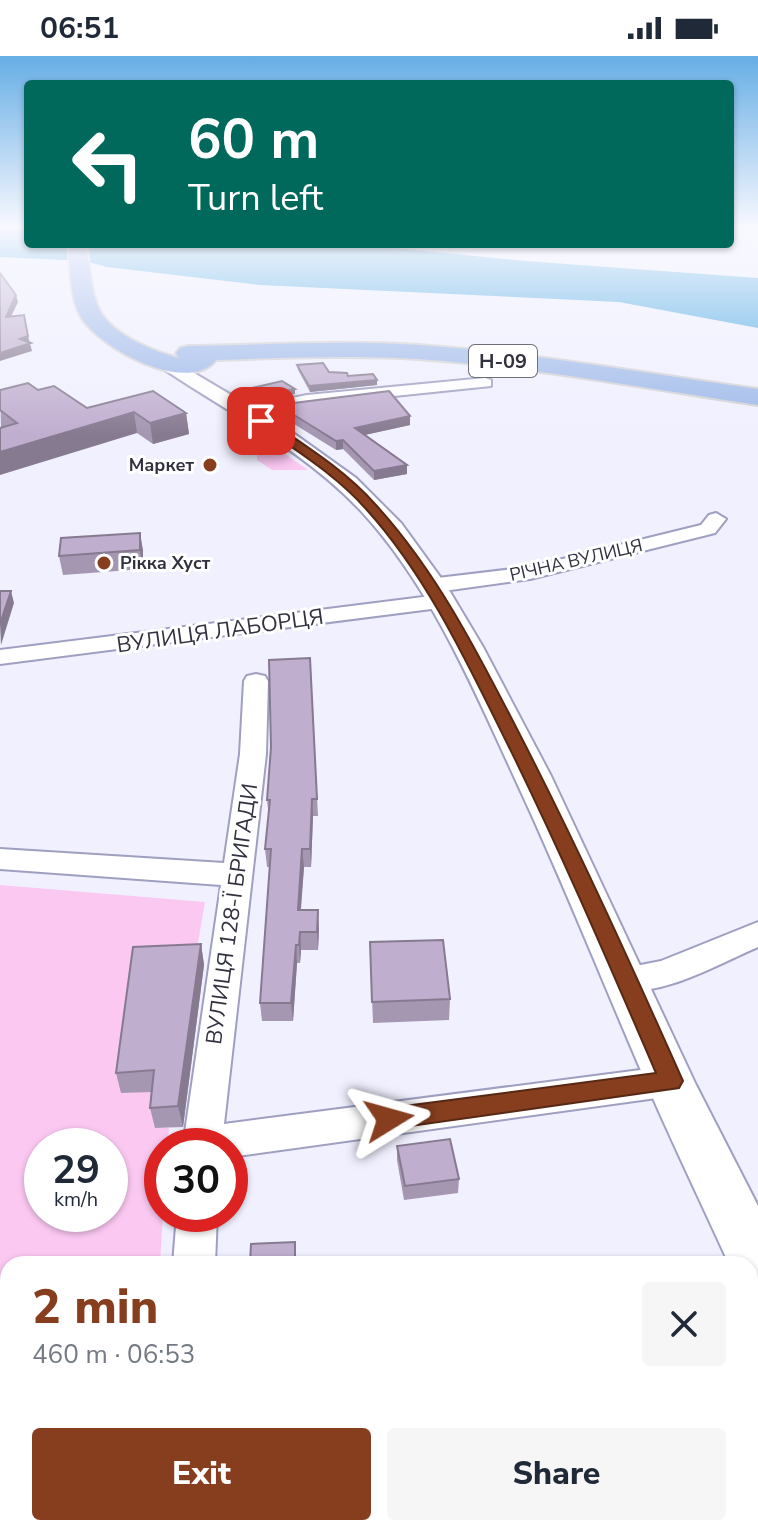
<!DOCTYPE html>
<html lang="en">
<head>
<meta charset="utf-8">
<style>
  :root { --surface:#fff; --page:#f6f6f7; --text:#1f2937; --muted:#747a83; --accent:#863e1e }
  body { margin:0; font-family:"Nunito Sans",sans-serif; background:var(--page); color:var(--text); height:100vh; display:flex; flex-direction:column; font-size:30px; white-space:nowrap }
  * { box-sizing:border-box; margin:0 }
  p { font-size:26px; color:var(--muted) }
  .icon { flex:none; width:44px; height:44px; fill:none; stroke:currentColor; stroke-width:2; stroke-linecap:round; stroke-linejoin:round }
  .map { position:relative; flex:1; overflow:hidden }
  .sheet { position:absolute; left:0px; top:1200px; width:758px; height:280px; display:flex; flex-direction:column; background:var(--surface); border-radius:24px 24px 0 0; box-shadow:0 2px 6px #0004 }
  .sheet>* { flex:none }
  .top-card { position:absolute; left:24px; top:24px; width:710px; height:168px; border-radius:8px; box-shadow:0 2px 6px #0004; background:#00695c; color:#fff; overflow:hidden }
  .speed { position:absolute; left:24px; top:1072px; display:flex; gap:16px; font-size:40px; font-weight:700; text-align:center }
  .speed>* { display:grid; place-content:center; width:104px; height:104px; border-radius:50%; background:var(--surface); box-shadow:0 2px 6px #0004; line-height:1 }
  .speed small { font-size:20px; font-weight:400 }
  .speed .limit { border:12px solid #d22; background:#fff; color:#111 }
  .pin { position:absolute; display:grid; place-items:center; width:68px; height:68px; color:#fff; margin:-34px; border-radius:16px; box-shadow:0 4px 12px #0006 }
  .me { position:absolute; width:88px; margin:-44px; rotate:82deg; stroke-linejoin:round; filter:drop-shadow(0 0 6px #0008) }
  .turn { display:flex; align-items:center; gap:28px; height:168px; padding:0 32px; font-size:36px }
  .turn .icon { width:104px; height:104px; stroke-width:2.5 }
  .turn b { display:block; font-size:56px; line-height:68px }
  .round { display:grid; place-items:center; flex:none; width:84px; height:84px; border-radius:8px; background:var(--page) }
  .overview { display:flex; align-items:center; justify-content:space-between; height:136px; padding:0 32px }
  h1 { font-size:48px; font-weight:800; line-height:60px; color:var(--accent) }
  .cta { display:flex; gap:16px; margin-top:auto; padding:16px 32px }
  .cta a { flex:1; height:92px; border-radius:8px; background:var(--accent); color:#fff; font-size:32px; font-weight:800; line-height:92px; text-align:center }
  .cta a+a { background:var(--page); color:var(--text) }
  .status { display:flex; justify-content:space-between; align-items:center; height:56px; padding:0 40px; background:var(--surface); direction:ltr }
  .status svg { height:22px; fill:currentColor }
  .map>svg:first-child { display:block }
</style>
</head>
<body>
<div class="status"><b>06:51</b><svg viewBox="0 0 49 12"><path d="M0 12V9h3v3zM5 12V6h3v6zM10 12V3h3v9zM15 12V0h3v12zM26 1h20v11H26zM47 4h2v5h-2z"/></svg></div>
<div class="map">
<svg width="758" height="1480" viewBox="0 0 758 1480">
  <rect width="100%" height="100%" fill="#f0f0ff"/>
  <!-- green -->
  <g fill="#fbc8f2" fill-rule="evenodd">
    <path d="M 271,388 L 308,414 L 272,414 L 257,404 L 257,396 Z"/>
    <path d="M 0,829 L 205,846 L 194,910 L 121,1037 L 159,1035 L 155,1072 L 169,1072 L 168,1090 L 162,1090 L 163,1158 L 160,1208 L 8,1208 L 8,1472 L 142,1472 L 142,1480 L 0,1480 ZM 42,1090 L 110,1090 L 110,1158 L 42,1158 Z"/>
  </g>
  <!-- water -->
  <path fill="#44a6e0" d="M 0,172 L 28,172 L 28,188 L 354,188 L 525,205 L 758,222 L 758,272 L 619,246 L 260,229 L 107,211 L 85,205 L 0,201 Z"/>
  <g fill="none" stroke-linecap="round" stroke-linejoin="round">
    <!-- street casing -->
    <g stroke="#9f9fc2" stroke-width="4">
      <g id="street">
        <path d="M 485,322 L 491,324 L 491,330 L 307,349 L 247,361 L 239,356 L 247,351 L 307,339 Z"/>
        <path d="M 716,457 L 726,463 L 715,477 L 530,523 L 429,537 L 418,530 L 429,523 L 530,511 L 701,469 L 709,459 Z"/>
        <path d="M 439,539 L 450,546 L 447,551 L 0,608 L 0,594 Z"/>
        <path d="M 256,618 L 265,620 L 268,625 L 266,698 L 224,1068 L 671,1010 L 684,1014 L 689,1025 L 684,1036 L 671,1040 L 230,1101 L 230,1090 L 183,1090 L 221,829 L 0,813 L 0,793 L 224,807 L 240,698 L 244,625 L 247,620 Z"/>
        <path d="M 758,866 L 758,891 C 720,907 656,945 615,932 L 610,923 L 615,914 L 661,905 Z"/>
        <path d="M 177,1158 L 217,1158 L 215,1208 L 173,1208 Z"/>
        <rect x="153" y="1472" width="50" height="8"/>
      </g>
    </g>
    <!-- secondary casing -->
    <g stroke="#9f9fc2" stroke-width="4">
      <path id="secondary" d="M 172,304 L 282,369 L 356,422 L 401,467 L 446,529 L 483,591 L 551,720 L 696,1029 L 758,1150 L 758,1236 L 750,1233 L 750,1208 L 729,1208 C 699,1142 667,1076 639,1010 C 600,919 563,827 522,738 C 477,641 434,534 361,455 C 306,396 231,358 165,314 L 161,310 Z"/>
    </g>
    <!-- primary casing -->
    <g stroke="#d2d2d5" stroke-width="4">
      <path id="primary" d="M 68,188 L 86,188 C 90,210 90,235 100,255 C 113,279 154,296 179,302 L 176,297 L 180,292 L 188,290 C 265,289 342,284 419,289 C 533,297 645,317 758,333 L 758,349 C 645,332 532,311 418,303 C 351,299 283,302 216,304 C 188,340 99,292 81,261 C 69,240 71,212 68,188 Z"/>
    </g>
    <!-- street -->
    <use href="#street" fill="#fff" fill-rule="evenodd"/>
    <!-- secondary -->
    <use href="#secondary" fill="#fff" fill-rule="evenodd"/>
    <!-- primary -->
    <use href="#primary" fill="#9eb9e9" fill-rule="evenodd"/>
  </g>
  <!-- wall -->
  <g fill="#a596b2">
    <path d="M 297,309 L 348,320 L 377,329 L 310,336 L 298,314 Z"/>
    <path d="M 252,332 L 295,338 L 262,345 L 253,338 Z"/>
    <path d="M 0,334 L 38,334 L 87,352 L 186,357 L 189,378 L 153,388 L 137,377 L 1,372 Z"/>
    <path d="M 278,349 L 410,369 L 365,379 L 407,418 L 374,424 L 343,393 L 336,394 L 278,358 Z"/>
    <path d="M 140,477 L 143,495 L 143,513 L 63,519 L 59,500 Z"/>
    <path d="M 310,602 L 318,760 L 313,760 L 311,811 L 304,811 L 301,854 L 319,872 L 318,894 L 301,894 L 300,907 L 297,907 L 293,965 L 262,965 L 260,947 L 270,811 L 267,811 L 265,793 L 269,761 L 267,744 Z"/>
    <path d="M 370,886 L 450,943 L 449,964 L 373,967 Z"/>
    <path d="M 201,888 L 204,909 L 183,1071 L 155,1072 L 150,1052 L 151,1036 L 121,1037 L 116,1017 Z"/>
    <path d="M 397,1090 L 459,1123 L 458,1137 L 404,1144 L 397,1104 Z"/>
  </g>
  <!-- shaded-wall -->
  <g fill="#867a91">
    <path d="M 16,239 L 18,246 L 7,269 L 6,261 Z"/>
    <path d="M 28,280 L 32,295 L 0,305 L 0,297 L 20,283 Z"/>
    <path d="M 377,324 L 377,329 L 310,336 L 309,330 Z"/>
    <path d="M 295,333 L 295,338 L 262,345 L 262,339 Z"/>
    <path d="M 134,356 L 137,377 L 0,419 L 0,396 Z"/>
    <path d="M 186,357 L 189,378 L 153,388 L 150,367 Z"/>
    <path d="M 410,360 L 410,369 L 355,381 L 355,372 Z"/>
    <path d="M 343,384 L 343,393 L 336,394 L 336,385 Z"/>
    <path d="M 407,409 L 407,418 L 374,424 L 374,415 Z"/>
    <path d="M 140,477 L 143,495 L 143,513 L 140,494 Z"/>
    <path d="M 11,535 L 14,547 L 1,589 L 0,568 Z"/>
    <path d="M 312,743 L 313,760 L 311,811 L 310,793 Z"/>
    <path d="M 302,793 L 304,811 L 299,872 L 298,854 Z"/>
    <path d="M 318,854 L 319,872 L 318,894 L 317,876 Z"/>
    <path d="M 300,876 L 301,894 L 300,907 L 299,889 Z"/>
    <path d="M 201,888 L 204,909 L 183,1071 L 178,1050 Z"/>
    <path d="M 296,889 L 297,907 L 293,965 L 291,947 Z"/>
  </g>
  <!-- building -->
  <g fill="#c0aecf" stroke="#867a91" stroke-width="2">
    <path d="M 0,217 L 16,239 L 6,261 L 24,259 L 28,280 L 20,283 L 31,287 L 0,297 Z"/>
    <path d="M 323,307 L 329,316 L 347,317 L 348,320 L 373,318 L 377,324 L 309,330 L 297,309 Z"/>
    <path d="M 282,325 L 295,333 L 262,339 L 252,332 Z"/>
    <path d="M 28,327 L 38,334 L 54,330 L 87,352 L 153,335 L 186,357 L 150,367 L 134,356 L 0,396 L 0,372 L 17,367 L 0,354 L 0,334 Z"/>
    <path d="M 389,335 L 410,360 L 355,372 L 407,409 L 374,415 L 343,384 L 336,385 L 278,349 Z"/>
    <path d="M 140,477 L 140,494 L 59,500 L 61,482 Z"/>
    <path d="M 0,535 L 11,535 L 0,568 Z"/>
    <path d="M 310,602 L 317,743 L 312,743 L 310,793 L 302,793 L 298,854 L 318,854 L 317,876 L 300,876 L 299,889 L 296,889 L 291,947 L 260,947 L 271,793 L 265,793 L 270,744 L 267,744 L 271,691 L 269,604 Z"/>
    <path d="M 443,884 L 450,943 L 372,946 L 370,886 Z"/>
    <path d="M 201,888 L 178,1050 L 150,1052 L 154,1014 L 116,1017 L 133,891 Z"/>
    <path d="M 450,1083 L 459,1123 L 405,1130 L 397,1090 Z"/>
    <path d="M 295,1186 L 295,1208 L 250,1208 L 251,1188 Z"/>
  </g>
  <!-- sky -->
  <linearGradient id="sky" x2="0" y2="1"><stop stop-color="#66aee5"/><stop offset="0.45" stop-color="#f8f8ff"/><stop offset="1" stop-color="#f8f8ff" stop-opacity="0"/></linearGradient>
  <rect width="758" height="379" fill="url(#sky)"/>
  <!-- route -->
  <path fill="#863e1e" stroke="#572814" stroke-width="2" d="M 257,362 L 265,362 C 304,389 344,413 375,448 C 435,513 477,595 517,673 C 577,789 630,906 683,1025 L 679,1032 L 389,1073 L 381,1070 L 377,1063 L 381,1055 L 389,1052 L 656,1017 C 606,901 557,787 501,675 C 463,598 424,517 366,453 C 335,418 295,394 257,367 Z"/>
  <!-- markers -->
  <g fill="#863e1e" stroke="#fff" stroke-width="3">
    <circle cx="210" cy="409" r="8"/>
    <circle cx="104" cy="507" r="8"/>
  </g>
  <g text-anchor="middle" dominant-baseline="central" stroke-width="6" stroke-linejoin="round" paint-order="stroke">
    <!-- far-poi labels -->
    <g font-size="18" font-weight="bold" fill="#31313f" stroke="#fff" text-anchor="end">
      <text x="194" y="409">Маркет</text>
      <text x="120" y="507" text-anchor="start">Рікка Хуст</text>
    </g>
    <!-- far-street labels -->
    <g font-size="18" fill="#31313f" stroke="#fff">
      <text transform="translate(576 504) rotate(-13)">РІЧНА ВУЛИЦЯ</text>
    </g>
    <!-- shield labels -->
    <rect fill="#fff" stroke="#6f6f79" stroke-width="2" x="469" y="289" width="68" height="32" rx="6"/>
    <g font-size="20" font-weight="bold" fill="#31313f">
      <text x="503" y="305">Н-09</text>
    </g>
    <!-- street labels -->
    <g font-size="22" fill="#31313f" stroke="#fff">
      <text transform="translate(220 575) rotate(-8)">ВУЛИЦЯ ЛАБОРЦЯ</text>
      <text transform="translate(232 858) rotate(-82)">ВУЛИЦЯ 128-Ї БРИГАДИ</text>
    </g>
  </g>
</svg>
<div class="speed"><div>29<small>km/h</small></div><div class="limit">30</div></div>
<div class="pin" style="left:261px;top:365px;background:#d93025"><svg class="icon" aria-label="arrive" viewBox="0 0 24 24"><path d="M6 21V4h12l-3 4 3 4H6"/></svg></div>
<svg class="me" style="left:389px;top:1063px" viewBox="-20 -20 40 40"><path d="M0-17L14 15 0 8-14 15z" fill="#863e1e" stroke="#fff" stroke-width="4"/></svg>
<div class="top-card">
<div class="turn"><svg class="icon" aria-label="left" viewBox="0 0 24 24"><path d="M17 20v-9H6M10 6l-5 5 5 5"/></svg><div><b>60 m</b>Turn left</div></div>
</div>
<section class="sheet">
<div class="overview"><div><h1>2 min</h1><p>460 m · 06:53</p></div><a class="round"><svg class="icon" aria-label="close" viewBox="0 0 24 24"><path d="M6 6l12 12M18 6L6 18"/></svg></a></div>
<div class="cta"><a>Exit</a><a>Share</a></div>
</section>
</div>
</body>
</html>
